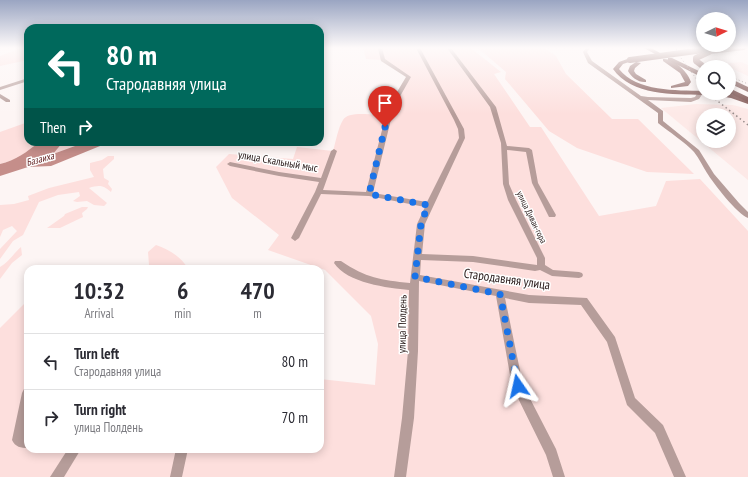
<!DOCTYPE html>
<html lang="en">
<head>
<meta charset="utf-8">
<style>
  :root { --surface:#fff; --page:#f2f2f3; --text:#2b2b33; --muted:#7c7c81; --line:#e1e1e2 }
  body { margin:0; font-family:"PT Sans Narrow",sans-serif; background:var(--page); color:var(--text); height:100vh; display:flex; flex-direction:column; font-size:15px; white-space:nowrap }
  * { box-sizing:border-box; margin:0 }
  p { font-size:13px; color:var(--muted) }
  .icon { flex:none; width:22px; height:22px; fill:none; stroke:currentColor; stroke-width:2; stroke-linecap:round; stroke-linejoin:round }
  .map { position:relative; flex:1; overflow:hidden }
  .details { position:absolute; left:24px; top:265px; width:300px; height:188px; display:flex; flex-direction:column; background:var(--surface); border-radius:12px; box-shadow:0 2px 10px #0003 }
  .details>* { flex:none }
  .top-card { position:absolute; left:24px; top:24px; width:300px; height:122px; border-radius:12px; box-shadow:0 2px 10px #0003; background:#00695c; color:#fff; overflow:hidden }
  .needle { width:26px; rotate:85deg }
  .buttons { position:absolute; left:696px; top:12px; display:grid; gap:8px }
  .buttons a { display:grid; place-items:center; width:40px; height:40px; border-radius:50%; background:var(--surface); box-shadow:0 2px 10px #0003; font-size:20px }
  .pin { position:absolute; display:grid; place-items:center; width:34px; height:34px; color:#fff; margin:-41px -17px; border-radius:50% 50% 50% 0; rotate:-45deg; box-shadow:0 0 4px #0007 }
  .pin .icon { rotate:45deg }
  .me { position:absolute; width:44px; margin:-22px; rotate:349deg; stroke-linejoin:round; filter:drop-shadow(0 0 3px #0008) }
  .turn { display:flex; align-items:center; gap:14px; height:84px; padding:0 16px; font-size:18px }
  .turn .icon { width:52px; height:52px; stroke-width:2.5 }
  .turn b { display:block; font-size:28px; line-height:34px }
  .then { display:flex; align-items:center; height:38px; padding:0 16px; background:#0003; gap:8px; font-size:15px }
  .eta { display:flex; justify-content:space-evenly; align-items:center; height:68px; text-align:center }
  .eta b { font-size:24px; font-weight:600; line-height:28px }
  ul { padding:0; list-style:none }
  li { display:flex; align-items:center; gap:12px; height:56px; padding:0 16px; border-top:1px solid var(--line) }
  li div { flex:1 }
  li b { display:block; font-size:15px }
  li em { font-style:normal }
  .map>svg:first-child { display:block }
</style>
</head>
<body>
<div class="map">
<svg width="748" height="477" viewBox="0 0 748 477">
  <rect width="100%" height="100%" fill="#fdf5f4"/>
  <!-- built -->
  <g fill="#fde9e7" fill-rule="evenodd">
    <path d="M 741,62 L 748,65 L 748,76 L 722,64 Z"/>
    <path d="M 696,104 L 733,105 L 748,109 L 748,180 L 661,108 ZM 703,115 L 729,115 L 729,141 L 703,141 Z"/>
  </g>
  <!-- green -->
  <g fill="#fddfdd">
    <path d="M 20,48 L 28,48 L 28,60 L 0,66 L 0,56 Z"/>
    <path d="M 363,48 L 477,48 L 478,49 L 472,49 L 501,72 L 494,74 L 530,127 L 541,127 L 599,216 L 656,206 L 666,181 L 700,179 L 748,231 L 748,477 L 0,477 L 0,328 L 28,300 L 28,449 L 320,449 L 320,379 L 375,385 L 378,344 L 371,316 L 325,270 L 268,250 L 279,235 L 232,198 L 216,167 L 229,154 L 293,159 L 297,147 L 333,151 C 336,141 338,128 343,120 C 348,110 378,115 388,117 L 409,77 L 383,60 L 366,59 Z"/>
    <path d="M 478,48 L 545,48 L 556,56 L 566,74 L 612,119 L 638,119 L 694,174 L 647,172 L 577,148 L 549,131 L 505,79 L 506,72 Z"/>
    <path d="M 28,122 L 28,142 L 39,142 C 28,151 15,161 0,164 L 0,132 Z"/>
    <path d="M 63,142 L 86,142 L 53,154 Z"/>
    <path d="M 108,156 L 114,156 L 114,159 L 103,169 L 104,178 L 109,181 L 108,184 L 112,189 L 111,192 C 103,185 99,185 89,188 L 107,203 L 104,206 L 94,205 L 87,201 L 77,202 L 73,201 L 80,196 L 79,192 L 58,195 L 39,202 L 23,235 L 13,241 L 0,259 L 0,249 L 17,231 L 12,226 L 3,230 L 0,237 L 0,205 L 14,204 L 29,200 L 28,196 L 49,188 L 94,177 L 90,170 L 90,163 L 102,160 Z"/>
    <path d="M 82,207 L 88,207 L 87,209 L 82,213 L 83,217 L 60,228 L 47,228 L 64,216 L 65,214 Z"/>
    <path d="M 156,245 C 168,249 182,257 188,269 L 148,269 L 149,265 L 148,252 Z"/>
    <path d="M 21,247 L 22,255 L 12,263 L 0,279 L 0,267 C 9,262 14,253 21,247 Z"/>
  </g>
  <!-- water -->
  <path fill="#c58e8a" d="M 39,142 L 63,142 L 53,154 L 86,142 L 122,142 L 105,144 L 51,166 L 28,167 L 0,176 L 0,164 C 15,161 28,151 39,142 Z"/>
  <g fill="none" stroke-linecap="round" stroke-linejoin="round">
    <!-- minor -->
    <g fill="#b69d9a" fill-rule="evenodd">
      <path d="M 378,48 L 382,48 L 385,59 L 411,77 L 394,107 L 373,193 L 427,202 L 459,138 L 458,129 L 454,120 L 416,48 L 420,48 L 464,129 L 465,138 L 425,224 L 422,254 L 473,256 L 537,265 L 537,258 L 508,200 L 503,184 L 501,143 L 490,107 L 447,48 L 451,48 L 496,107 L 507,146 L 529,148 L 532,150 L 538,183 L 556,215 L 555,217 L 549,217 L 532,183 L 526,152 L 507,150 L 509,184 L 516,200 L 545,258 L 545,265 L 553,270 L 579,272 L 582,273 L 583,275 L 582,277 L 579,278 L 552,276 L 540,270 L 535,271 L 473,262 L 421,260 L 420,275 L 529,295 L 587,298 L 615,337 L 635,398 L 663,425 L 686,477 L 674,477 L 655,433 L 627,405 L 607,342 L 581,305 L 529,303 L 505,298 L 523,385 L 556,449 L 565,477 L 553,477 L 546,455 L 512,386 L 496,296 L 419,281 L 418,351 L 414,418 L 406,477 L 394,477 L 402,418 L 408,351 L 409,290 C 388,288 347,283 334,263 L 335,261 L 341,261 C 366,278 381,280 410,283 L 417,224 L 425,207 L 369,196 L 321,194 L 299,238 L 295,241 L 291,238 L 315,192 L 319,182 L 279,176 L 230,166 L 227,164 L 230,162 L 279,172 L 321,178 L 331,151 L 334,149 L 337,151 L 323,190 L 366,192 L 388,107 L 406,77 L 381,61 Z"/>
      <path d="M 586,48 L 590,48 L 587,52 L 592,61 L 641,96 L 648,97 L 691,98 L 695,97 L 698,92 L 702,92 L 703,93 L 699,99 L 691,102 L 648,100 L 663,111 L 663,121 L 699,150 L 714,174 L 739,203 L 748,212 L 748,218 C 738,215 713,183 707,173 C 703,167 699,158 694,152 C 686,143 668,131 658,123 L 658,113 L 588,63 L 583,52 Z"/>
      <path d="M 28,78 L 28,81 L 0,90 L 0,87 Z"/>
      <path d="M 0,94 L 10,100 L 10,102 L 6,102 L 0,98 Z"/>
      <path d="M 28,388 L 28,421 L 25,436 L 28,436 L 28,448 C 21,448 15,447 12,440 L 22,393 L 24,389 Z"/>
      <path d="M 68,449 L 81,449 L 64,477 L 50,477 Z"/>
      <path d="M 176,449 L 188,449 L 182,477 L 170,477 Z"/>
    </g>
    <!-- primary -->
    <g fill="#7d524f" fill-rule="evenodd">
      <path d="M 732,48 L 747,48 L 744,50 L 710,54 L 707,52 L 710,50 Z"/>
      <path d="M 630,58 L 632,59 L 632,61 L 623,64 L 619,69 C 637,92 676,90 703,91 L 703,93 L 706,93 L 703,95 C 673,94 632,96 613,69 L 619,62 Z"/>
      <path d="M 663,59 C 674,58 688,72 691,82 L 688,86 L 671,88 L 671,86 L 685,82 L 680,73 L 663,61 Z"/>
      <path d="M 636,62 L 641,63 L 635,68 L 634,71 L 636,74 L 646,80 L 646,82 C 639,83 631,77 628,71 L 630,66 Z"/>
      <path d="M 729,78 L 748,87 L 748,92 L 729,83 Z"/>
      <path d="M 709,93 L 732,94 L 748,100 L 748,104 L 731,98 L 712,95 Z"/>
    </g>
    <!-- trunk -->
    <g fill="#724542" fill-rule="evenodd">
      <path d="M 644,48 L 651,48 L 662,54 L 657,55 Z"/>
      <path d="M 668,58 L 672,58 L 703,73 L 703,78 L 668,60 Z"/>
      <path d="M 729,88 L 748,97 L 748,102 L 729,93 Z"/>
    </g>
    <!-- rail-far1 -->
    <g stroke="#968b8a" stroke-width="1" stroke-dasharray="1 2.5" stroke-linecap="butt">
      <path d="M 673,48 L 679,51"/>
      <path d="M 681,58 L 703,88"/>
      <path d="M 706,65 L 710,67"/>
      <path d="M 729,76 L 748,84"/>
      <path d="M 708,93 L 717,100"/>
    </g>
    <!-- rail -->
    <path stroke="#968b8a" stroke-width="1.5" stroke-dasharray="1.5 3" stroke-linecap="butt" d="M 715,99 L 748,125"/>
    <!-- primary-bridge -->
    <g stroke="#7d524f" stroke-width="6">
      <path d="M 630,60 L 718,48"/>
      <path d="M 704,67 L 696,61 L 696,58 L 709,52"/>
    </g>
  </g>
  <!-- sky -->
  <linearGradient id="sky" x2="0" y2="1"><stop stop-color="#9aa5c2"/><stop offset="0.42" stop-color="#fefafa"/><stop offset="1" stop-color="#fefafa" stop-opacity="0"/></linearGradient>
  <rect width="748" height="114" fill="url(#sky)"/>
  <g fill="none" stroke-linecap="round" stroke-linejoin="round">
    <!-- route -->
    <path stroke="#1a73e8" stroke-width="7" stroke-dasharray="0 12.6" d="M 385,127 L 369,194 L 428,205 L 421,224 L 415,277 L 500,294 L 518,386"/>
  </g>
  <g text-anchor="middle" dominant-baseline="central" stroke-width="3" stroke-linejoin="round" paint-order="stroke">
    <!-- far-street labels -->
    <g font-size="9" fill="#271918" stroke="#fff">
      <text transform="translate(532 217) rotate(64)">улица Диван-гора</text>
    </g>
    <!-- far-water labels -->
    <g font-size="10" font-style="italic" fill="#601d1d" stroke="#fff">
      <text transform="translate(40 159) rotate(-15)">Базаиха</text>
    </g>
    <!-- street labels -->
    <g font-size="11" fill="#271918" stroke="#fff">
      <text transform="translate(278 161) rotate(10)">улица Скальный мыс</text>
      <text transform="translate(402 324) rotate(-89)">улица Полдень</text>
    </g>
    <!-- near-street labels -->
    <g font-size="13" fill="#271918" stroke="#fff">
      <text transform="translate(507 279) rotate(8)">Стародавняя улица</text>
    </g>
  </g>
</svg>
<div class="buttons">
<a><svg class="needle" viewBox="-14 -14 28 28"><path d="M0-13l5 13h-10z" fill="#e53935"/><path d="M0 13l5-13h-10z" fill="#7c7c81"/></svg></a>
<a><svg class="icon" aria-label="search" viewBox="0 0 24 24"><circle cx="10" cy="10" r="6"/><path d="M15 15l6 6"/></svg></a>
<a><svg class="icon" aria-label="layers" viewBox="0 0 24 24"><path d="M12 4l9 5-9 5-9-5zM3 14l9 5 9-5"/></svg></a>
</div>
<div class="pin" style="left:385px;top:127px;background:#d93025"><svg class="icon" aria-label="arrive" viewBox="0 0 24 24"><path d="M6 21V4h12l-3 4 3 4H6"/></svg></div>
<svg class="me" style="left:518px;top:386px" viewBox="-20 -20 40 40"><path d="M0-17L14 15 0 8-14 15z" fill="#1a73e8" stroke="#fff" stroke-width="4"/></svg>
<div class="top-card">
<div class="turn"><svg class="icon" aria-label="left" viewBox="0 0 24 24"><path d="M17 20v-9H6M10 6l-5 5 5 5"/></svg><div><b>80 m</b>Стародавняя улица</div></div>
<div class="then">Then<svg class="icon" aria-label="right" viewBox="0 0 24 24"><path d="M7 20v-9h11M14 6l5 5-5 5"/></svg></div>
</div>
<section class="details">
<div class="eta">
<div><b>10:32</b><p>Arrival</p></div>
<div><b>6</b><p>min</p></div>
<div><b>470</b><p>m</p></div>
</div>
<ul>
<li><svg class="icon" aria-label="left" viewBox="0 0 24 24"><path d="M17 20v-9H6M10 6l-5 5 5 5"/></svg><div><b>Turn left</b><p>Стародавняя улица</p></div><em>80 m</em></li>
<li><svg class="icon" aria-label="right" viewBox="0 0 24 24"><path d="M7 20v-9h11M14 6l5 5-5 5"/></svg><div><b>Turn right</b><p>улица Полдень</p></div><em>70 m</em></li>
</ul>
</section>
</div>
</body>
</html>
